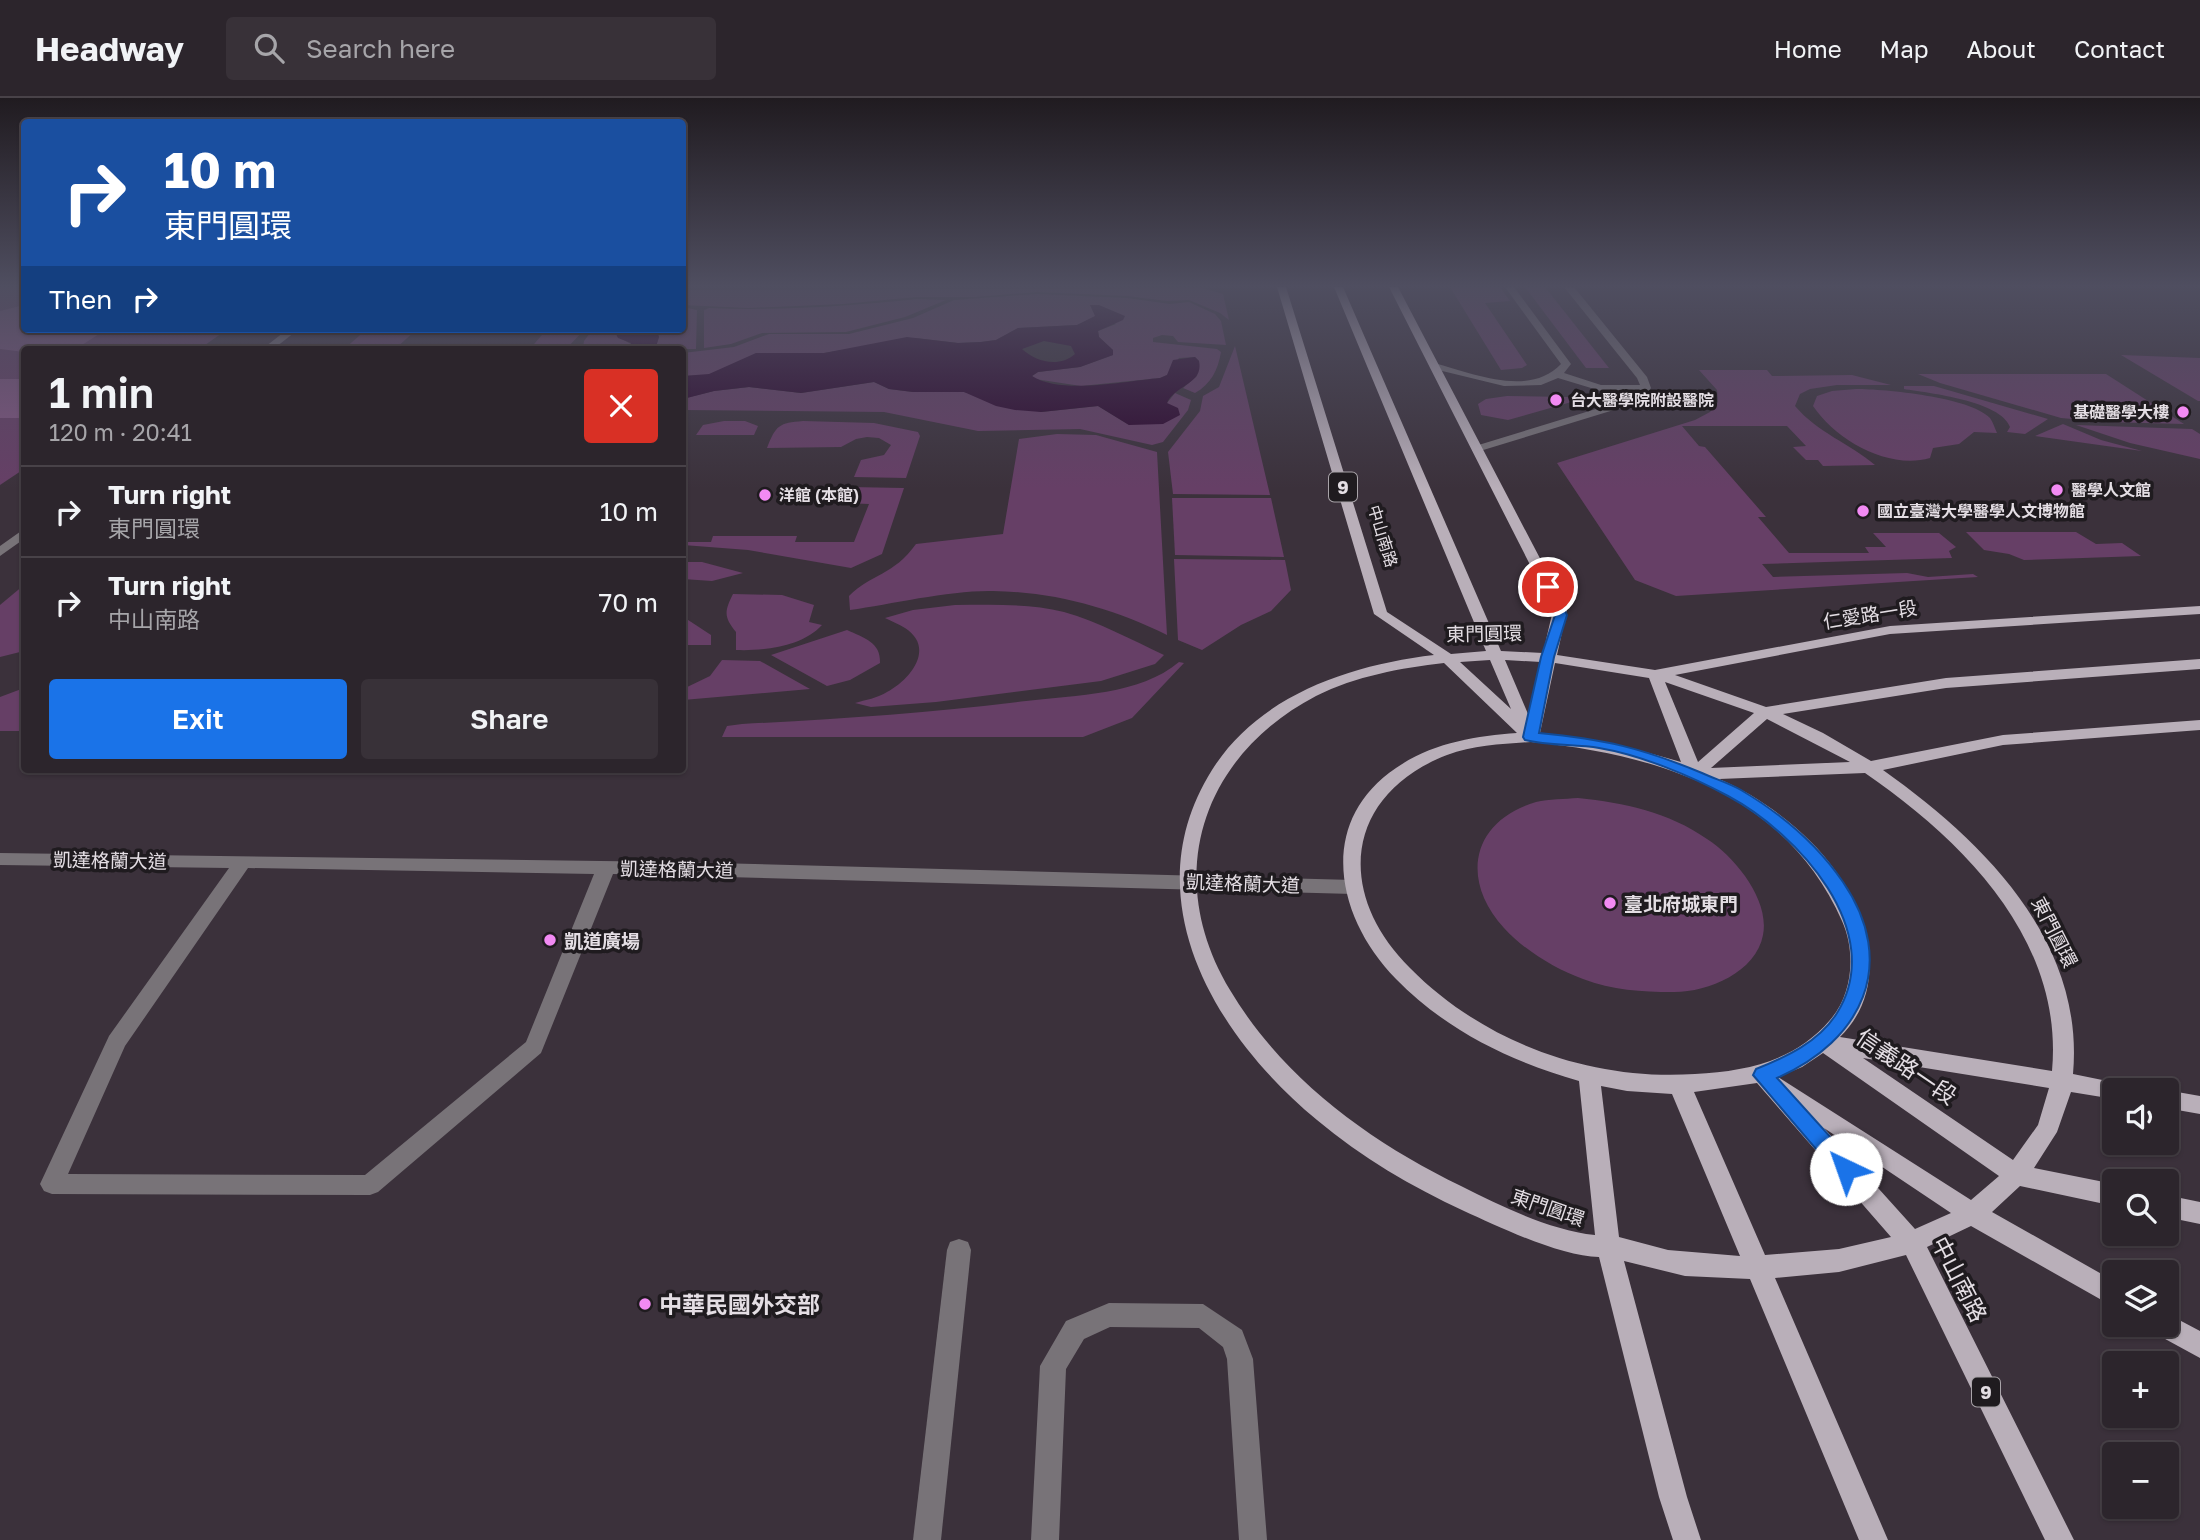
<!DOCTYPE html>
<html lang="en">
<head>
<meta charset="utf-8">
<style>
  :root { --surface:#2c252c; --page:#383138; --text:#f1f3f6; --muted:#a6a5a9; --line:#484248; --accent:#1a73e8 }
  body { margin:0; font-family:"Golos Text","Noto Sans TC",sans-serif; background:var(--page); color:var(--text); height:100vh; display:flex; flex-direction:column; font-size:26px; white-space:nowrap }
  * { box-sizing:border-box; margin:0 }
  p { font-size:23px; color:var(--muted) }
  .icon { flex:none; width:38px; height:38px; fill:none; stroke:currentColor; stroke-width:2; stroke-linecap:round; stroke-linejoin:round }
  .map { position:relative; flex:1; overflow:hidden }
  .panel { position:absolute; left:21px; top:248px; width:665px; height:427px; display:flex; flex-direction:column; background:var(--surface); border-radius:7px; box-shadow:0 2px 5px #0004,0 0 0 2px var(--line) }
  .panel>* { flex:none }
  .banner { position:absolute; left:21px; top:21px; width:665px; height:214px; border-radius:7px; box-shadow:0 2px 5px #0004,0 0 0 2px var(--line); background:#1a4fa0; color:#fff; overflow:hidden }
  .fabs { position:absolute; left:2102px; top:980px; display:grid; gap:14px }
  .fabs a { display:grid; place-items:center; width:77px; height:77px; border-radius:7px; background:var(--surface); box-shadow:0 2px 5px #0004,0 0 0 2px var(--line); font-size:35px }
  .pin { position:absolute; display:grid; place-items:center; width:60px; height:60px; color:#fff; margin:-30px; border:4px solid #fff; border-radius:50%; box-shadow:0 2px 7px #0007 }
  .me { position:absolute; width:77px; margin:-38px; rotate:318deg; stroke-linejoin:round; filter:drop-shadow(0 0 5px #0008) }
  .turn { display:flex; align-items:center; gap:24px; height:147px; padding:0 28px; font-size:32px }
  .turn .icon { width:91px; height:91px; stroke-width:2.5 }
  .turn b { display:block; font-size:49px; line-height:60px }
  .then { display:flex; align-items:center; height:66px; padding:0 28px; background:#0003; gap:14px; font-size:26px }
  .round { display:grid; place-items:center; flex:none; width:74px; height:74px; border-radius:7px; background:var(--page) }
  .summary { display:flex; align-items:center; justify-content:space-between; height:119px; padding:0 28px }
  h1 { font-size:42px; font-weight:600; line-height:52px }
  .cta { display:flex; gap:14px; margin-top:auto; padding:14px 28px }
  .cta a { flex:1; height:80px; border-radius:7px; background:var(--accent); color:#fff; font-size:28px; font-weight:600; line-height:80px; text-align:center }
  .cta a+a { background:var(--page); color:var(--text) }
  ul { padding:0; list-style:none }
  li { display:flex; align-items:center; gap:21px; height:91px; padding:0 28px; border-top:2px solid var(--line) }
  li div { flex:1 }
  li b { display:block; font-size:26px }
  li em { font-style:normal }
  header { display:flex; align-items:center; gap:42px; box-sizing:border-box; height:98px; padding:0 35px; background:var(--surface); border-bottom:2px solid var(--line) }
  header strong { font-size:33px }
  nav { display:flex; gap:38px; margin-inline-start:auto; font-size:24px }
  .search { width:490px; height:63px; background:var(--page); display:flex; align-items:center; gap:18px; box-sizing:border-box; padding:0 24px; border-radius:7px; color:var(--muted); font-size:26px }
  .map>svg:first-child { display:block }
</style>
</head>
<body>
<header>
<strong>Headway</strong>
<div class="search"><svg class="icon" aria-label="search" viewBox="0 0 24 24"><circle cx="10" cy="10" r="6"/><path d="M15 15l6 6"/></svg>Search here</div>
<nav><a>Home</a><a>Map</a><a>About</a><a>Contact</a></nav>
</header>
<div class="map">
<svg width="2200" height="1442" viewBox="0 0 2200 1442">
  <rect width="100%" height="100%" fill="#3b313b"/>
  <!-- green -->
  <g fill="#663f66">
    <path d="M 0,189 L 24,189 L 24,231 L 223,231 L 218,234 L 222,235 L 198,252 L 24,252 L 24,371 L 0,387 Z"/>
    <path d="M 1450,189 L 1500,189 L 1510,203 L 1485,205 L 1527,267 L 1522,270 L 1501,272 Z"/>
    <path d="M 1525,189 L 1545,189 L 1609,270 L 1586,270 Z"/>
    <path d="M 1202,190 L 1223,196 L 1229,222 L 1220,215 L 1189,202 L 1167,203 L 1127,198 L 1037,194 L 975,199 L 916,199 L 843,206 L 748,210 L 682,207 L 683,192 Z"/>
    <path d="M 1037,196 L 1127,200 L 1170,206 L 1189,204 L 1215,216 L 1221,223 L 1226,247 L 1178,244 L 1173,238 L 1162,237 L 1153,240 L 1153,244 L 1217,251 L 1221,254 C 1218,272 1211,286 1195,295 L 1183,290 L 1197,278 L 1199,263 L 1195,259 L 1179,260 L 1167,277 L 1160,280 L 1081,288 L 1035,281 L 1032,278 L 1038,274 L 1080,269 L 1113,257 L 1113,252 L 1099,239 L 1098,233 L 1116,226 L 1091,208 L 1096,218 L 1077,227 L 1018,230 L 996,242 L 981,244 L 958,245 L 916,240 L 824,255 L 757,255 L 709,277 L 683,278 L 683,255 L 734,249 L 769,236 L 849,236 L 913,220 L 954,202 Z"/>
    <path d="M 917,201 L 946,202 L 905,219 L 846,234 L 762,235 L 731,246 L 704,250 L 704,212 L 709,210 C 779,213 848,208 917,201 Z"/>
    <path d="M 683,209 L 697,212 L 696,251 L 655,251 L 659,239 L 656,231 L 682,231 Z"/>
    <path d="M 367,231 L 417,231 L 394,252 L 343,252 Z"/>
    <path d="M 547,231 L 585,231 L 565,252 L 529,252 Z"/>
    <path d="M 593,231 L 625,231 L 616,234 L 618,239 L 631,246 L 630,252 L 583,250 L 584,243 Z"/>
    <path d="M 1235,248 L 1270,397 L 1173,396 L 1168,354 L 1200,313 L 1203,298 L 1219,289 Z"/>
    <path d="M 2121,257 L 2200,260 L 2200,303 L 2198,303 Z"/>
    <path d="M 1699,272 L 1767,272 L 1772,278 L 1852,277 L 1891,287 L 1837,287 L 1810,291 L 1800,296 L 1795,308 C 1818,335 1849,345 1875,367 L 1823,368 L 1818,362 L 1806,362 L 1793,349 L 1806,348 L 1787,328 L 1682,328 L 1699,348 L 1705,349 L 1766,419 L 1758,419 L 1789,455 L 1869,455 L 1865,449 L 1886,449 L 1873,435 L 1939,435 L 1956,449 L 1949,453 L 1952,460 L 1762,466 L 1773,479 L 1907,475 L 1928,479 L 1973,476 L 1978,479 L 1676,498 L 1635,482 L 1557,365 L 1695,322 L 1710,314 L 1718,304 L 1717,292 Z"/>
    <path d="M 1918,276 L 2106,276 L 2184,326 L 2106,324 L 2061,320 L 1940,285 Z"/>
    <path d="M 874,284 L 889,291 L 913,294 L 964,294 L 1041,314 L 1098,308 L 1129,327 L 1167,305 L 1175,295 L 1191,302 L 1188,312 L 1163,344 L 1152,347 L 1080,331 L 978,333 L 884,314 L 683,312 L 682,301 L 714,293 L 749,289 L 801,295 Z"/>
    <path d="M 1904,288 L 1934,288 L 2048,321 L 2025,336 L 2007,334 L 2010,329 C 2001,303 1929,295 1904,291 Z"/>
    <path d="M 1856,291 C 1885,291 1970,299 1990,320 C 1993,324 1995,331 1997,335 L 1974,334 L 1959,346 L 1933,350 L 1930,360 C 1888,372 1836,342 1813,308 L 1817,298 L 1832,293 Z"/>
    <path d="M 1507,298 L 1570,299 L 1575,303 L 1508,322 L 1481,317 L 1478,306 L 1486,301 Z"/>
    <path d="M 724,323 L 745,323 L 758,328 L 754,337 L 696,337 L 703,327 Z"/>
    <path d="M 803,323 L 874,325 L 918,334 L 920,338 L 906,380 L 854,379 L 861,362 L 884,357 L 891,347 L 879,340 L 867,339 L 856,341 L 841,349 L 767,350 C 776,327 779,325 803,323 Z"/>
    <path d="M 2063,326 L 2101,342 L 2142,353 L 2035,338 Z"/>
    <path d="M 2076,327 L 2192,331 L 2200,336 L 2200,361 L 2130,345 Z"/>
    <path d="M 1057,336 L 1096,337 L 1157,354 L 1167,537 C 1112,510 1055,494 993,493 C 951,492 892,506 850,512 L 849,498 C 872,475 893,478 916,446 L 1003,436 L 1019,341 Z"/>
    <path d="M 850,389 L 904,390 L 882,456 L 851,470 L 748,452 L 683,447 L 684,444 L 711,444 L 713,438 L 797,438 L 795,444 L 854,444 L 869,406 L 844,405 Z"/>
    <path d="M 1172,400 L 1271,400 L 1284,459 L 1175,457 Z"/>
    <path d="M 1966,434 L 2076,434 L 2096,446 L 2122,445 L 2141,458 L 2024,462 L 2009,456 L 1984,452 Z"/>
    <path d="M 1174,461 L 1285,462 L 1291,492 L 1271,513 L 1241,527 L 1202,552 L 1178,542 Z"/>
    <path d="M 682,464 L 702,464 L 743,475 L 712,483 L 683,481 Z"/>
    <path d="M 24,487 L 24,553 L 0,559 L 0,507 Z"/>
    <path d="M 733,496 L 782,497 L 814,507 L 809,524 L 822,527 C 802,549 763,553 736,552 L 736,534 C 724,519 724,514 733,496 Z"/>
    <path d="M 955,507 C 990,507 1029,505 1064,514 C 1099,524 1132,542 1164,557 L 1155,566 L 1101,583 L 936,604 L 871,609 L 855,605 C 865,602 878,600 887,594 C 910,582 936,550 905,530 C 899,526 891,523 885,520 L 913,512 Z"/>
    <path d="M 682,518 L 711,537 L 711,547 L 683,547 Z"/>
    <path d="M 847,532 C 864,540 881,544 880,565 L 850,582 L 827,588 L 771,557 Z"/>
    <path d="M 722,562 L 760,563 L 810,591 L 683,602 L 683,591 L 710,578 Z"/>
    <path d="M 1179,564 L 1184,565 L 1132,620 L 1083,639 L 722,639 L 727,628 L 742,626 C 838,621 931,615 1026,603 C 1076,597 1140,597 1179,564 Z"/>
    <path d="M 24,590 L 24,633 L 0,633 L 0,599 Z"/>
    <path d="M 1578,700 C 1625,705 1668,714 1707,741 C 1735,759 1770,802 1763,837 C 1756,875 1706,895 1672,894 C 1642,894 1612,892 1583,881 C 1555,871 1524,852 1504,830 C 1460,782 1471,723 1536,704 C 1549,701 1565,701 1578,700 Z"/>
  </g>
  <!-- forest -->
  <g fill="#815681">
    <path d="M 24,207 L 24,231 L 107,231 L 74,252 L 24,254 L 0,251 L 0,213 Z"/>
    <rect x="0" y="281" width="24" height="39"/>
  </g>
  <!-- water -->
  <g fill="#2d062e" fill-rule="evenodd">
    <path d="M 1090,207 L 1099,207 L 1125,218 L 1123,222 L 1098,233 L 1099,239 L 1113,252 L 1113,257 L 1080,269 L 1038,274 L 1032,278 C 1061,297 1126,283 1160,280 L 1167,277 L 1173,262 L 1195,259 L 1199,263 C 1204,286 1175,287 1167,305 L 1178,310 L 1180,317 L 1163,326 L 1129,327 L 1098,308 L 1041,314 L 1015,312 L 996,308 L 964,294 L 913,294 L 889,291 L 874,284 L 801,295 L 749,289 L 714,293 L 683,301 L 683,278 L 709,276 L 756,255 L 824,255 L 907,239 L 958,245 L 981,244 L 996,242 L 1018,230 L 1077,227 L 1095,218 ZM 1044,243 L 1071,248 L 1075,256 C 1059,270 1036,264 1022,251 Z"/>
    <path d="M 625,231 L 656,231 L 659,239 L 655,252 L 630,252 L 631,245 L 618,240 L 615,234 Z"/>
  </g>
  <g fill="none" stroke-linecap="round" stroke-linejoin="round">
    <!-- minor -->
    <g fill="#787378" fill-rule="evenodd">
      <path d="M 1505,189 L 1514,189 L 1571,266 L 1564,275 L 1601,287 L 1640,287 L 1637,280 L 1564,189 L 1574,189 L 1647,279 L 1651,290 L 1644,300 L 1630,307 L 1480,353 L 1472,353 L 1472,349 L 1622,303 L 1638,294 L 1601,293 L 1558,280 L 1541,287 L 1504,288 L 1430,270 L 1430,266 L 1434,265 C 1472,275 1529,300 1561,266 Z"/>
      <path d="M 288,231 L 299,231 L 272,252 L 261,252 Z"/>
      <path d="M 24,431 L 24,441 L 0,458 L 0,448 Z"/>
      <path d="M 0,755 L 676,764 L 1353,782 L 1360,784 L 1362,789 L 1360,794 L 1353,796 L 613,776 L 541,955 L 378,1094 L 370,1097 L 52,1096 L 44,1093 L 40,1086 L 109,938 L 229,770 L 0,767 ZM 248,770 L 594,776 L 526,944 L 365,1077 L 68,1076 L 125,948 Z"/>
      <path d="M 959,1141 L 968,1144 L 971,1152 L 941,1442 L 913,1442 L 947,1152 L 950,1144 Z"/>
      <path d="M 1109,1205 L 1203,1206 L 1242,1232 L 1253,1261 L 1267,1442 L 1239,1442 L 1227,1261 L 1223,1249 L 1199,1230 L 1110,1229 L 1084,1241 L 1066,1271 L 1059,1442 L 1031,1442 L 1040,1268 L 1066,1223 Z"/>
    </g>
    <!-- major -->
    <g fill="#b9afb9" fill-rule="evenodd">
      <path d="M 1277,189 L 1286,189 L 1387,514 L 1451,556 L 1486,553 L 1334,189 L 1343,189 L 1501,553 L 1543,555 L 1553,512 L 1389,189 L 1398,189 L 1567,512 L 1557,557 L 1655,572 L 1890,528 L 2200,508 L 2200,516 L 1890,536 L 1675,577 L 1766,609 L 1946,580 L 2200,561 L 2200,571 L 1946,590 L 1783,616 L 1823,635 L 1871,663 L 2003,637 L 2200,622 L 2200,632 L 2003,647 L 1883,672 C 1983,743 2085,843 2073,976 L 2122,986 L 2125,992 L 2114,992 L 2114,1001 L 2071,994 L 2057,1034 L 2034,1070 L 2114,1086 L 2114,1108 L 2020,1088 L 1992,1114 L 2114,1183 L 2114,1209 L 1971,1128 L 1927,1149 L 2074,1442 L 2045,1442 L 1906,1157 L 1839,1174 L 1775,1180 L 1888,1442 L 1859,1442 L 1750,1181 L 1685,1178 L 1624,1163 L 1687,1399 L 1701,1442 L 1673,1442 L 1659,1399 L 1599,1159 C 1562,1159 1499,1129 1464,1113 C 1412,1089 1361,1059 1317,1022 C 1214,937 1132,799 1212,672 C 1259,597 1350,567 1434,557 L 1374,516 ZM 1490,562 L 1511,611 L 1460,564 ZM 1505,562 L 1541,564 L 1528,616 ZM 1444,565 L 1517,635 C 1475,638 1432,645 1396,670 C 1316,724 1336,820 1396,881 C 1447,933 1510,963 1579,983 L 1595,1137 C 1549,1132 1501,1108 1461,1088 C 1370,1044 1283,981 1230,892 C 1162,779 1201,658 1316,598 C 1356,578 1401,570 1444,565 ZM 1555,565 L 1649,580 L 1681,664 C 1634,650 1589,639 1540,635 ZM 1665,584 L 1754,615 L 1698,664 ZM 1767,621 L 1850,664 L 1711,670 ZM 1531,644 C 1659,656 1787,697 1842,823 C 1856,854 1853,896 1830,922 C 1795,963 1747,973 1695,976 C 1591,983 1484,945 1410,870 C 1335,796 1344,697 1447,657 C 1474,647 1503,646 1531,644 ZM 1865,675 C 1964,743 2064,843 2052,973 L 1840,939 C 1898,882 1861,793 1811,744 C 1785,718 1752,695 1719,681 ZM 1823,955 L 1999,1078 L 1971,1102 L 1778,979 L 1802,969 ZM 1863,960 L 2049,990 L 2038,1027 L 2013,1062 ZM 1757,985 L 1891,1139 L 1839,1151 L 1765,1157 L 1694,994 ZM 1601,988 L 1627,993 L 1672,996 L 1740,1158 L 1668,1152 L 1619,1139 ZM 1824,1030 L 1951,1115 L 1915,1131 Z"/>
      <path d="M 2165,992 L 2166,992 L 2200,998 L 2200,1016 L 2166,1010 Z"/>
      <path d="M 2166,1097 L 2200,1104 L 2200,1126 L 2166,1119 Z"/>
      <path d="M 2166,1215 L 2200,1233 L 2200,1260 L 2156,1236 L 2152,1227 L 2166,1227 Z"/>
    </g>
  </g>
  <!-- sky -->
  <linearGradient id="sky" x2="0" y2="1"><stop stop-color="#201b20"/><stop offset="0.48" stop-color="#4f4e60"/><stop offset="1" stop-color="#4f4e60" stop-opacity="0"/></linearGradient>
  <rect width="2200" height="391" fill="url(#sky)"/>
  <!-- route -->
  <path fill="#1a73e8" stroke="#114b97" stroke-width="2" d="M 1548,486 L 1555,489 L 1567,517 L 1554,559 L 1539,635 C 1604,641 1642,650 1702,675 C 1715,681 1729,685 1741,692 C 1780,715 1817,746 1843,784 C 1899,866 1862,943 1777,980 L 1853,1064 L 1856,1071 L 1853,1077 L 1846,1080 L 1838,1077 L 1753,977 L 1756,971 C 1786,959 1819,944 1837,915 C 1888,833 1797,735 1728,698 C 1691,678 1641,657 1599,650 C 1575,646 1549,648 1525,642 L 1523,639 L 1541,559 L 1555,517 L 1542,489 Z"/>
  <!-- markers -->
  <g fill="#f28af3" stroke="#1f1b1f" stroke-width="2.5">
    <circle cx="1556" cy="302" r="7"/>
    <circle cx="2183" cy="314" r="7"/>
    <circle cx="2057" cy="392" r="7"/>
    <circle cx="765" cy="397" r="7"/>
    <circle cx="1863" cy="413" r="7"/>
    <circle cx="1610" cy="805" r="7"/>
    <circle cx="550" cy="842" r="7"/>
    <circle cx="645" cy="1206" r="7"/>
  </g>
  <g text-anchor="middle" dominant-baseline="central" stroke-width="7" stroke-linejoin="round" paint-order="stroke">
    <!-- far-poi labels -->
    <g font-size="16" font-weight="bold" fill="#e4dee4" stroke="#1f1b1f" text-anchor="start">
      <text x="1570" y="302">台大醫學院附設醫院</text>
      <text x="2169" y="314" text-anchor="end">基礎醫學大樓</text>
      <text x="2071" y="392">醫學人文館</text>
      <text x="779" y="397">洋館 (本館)</text>
      <text x="1877" y="413">國立臺灣大學醫學人文博物館</text>
    </g>
    <!-- far-street labels -->
    <g font-size="16" fill="#e4dee4" stroke="#1f1b1f">
      <text transform="translate(1383 438) rotate(73)">中山南路</text>
    </g>
    <!-- shield labels -->
    <g fill="#1f1b1f" stroke="#a9a4a9" stroke-width="2">
      <rect x="1329" y="374.5" width="28" height="29" rx="5"/>
      <rect x="1972" y="1279.5" width="28" height="29" rx="5"/>
    </g>
    <g font-size="18" font-weight="bold" fill="#e4dee4">
      <text x="1343" y="389">9</text>
      <text x="1986" y="1294">9</text>
    </g>
    <!-- street labels -->
    <g font-size="19" fill="#e4dee4" stroke="#1f1b1f">
      <text transform="translate(1870 516) rotate(-9)">仁愛路一段</text>
      <text transform="translate(1484 535) rotate(-1)">東門圓環</text>
      <text transform="translate(110 762) rotate(1)">凱達格蘭大道</text>
      <text transform="translate(677 771) rotate(1)">凱達格蘭大道</text>
      <text transform="translate(1243 785) rotate(2)">凱達格蘭大道</text>
      <text transform="translate(2055 834) rotate(63)">東門圓環</text>
      <text transform="translate(1548 1109) rotate(19)">東門圓環</text>
    </g>
    <!-- poi labels -->
    <g font-size="19" font-weight="bold" fill="#e4dee4" stroke="#1f1b1f" text-anchor="start">
      <text x="1624" y="805">臺北府城東門</text>
      <text x="564" y="842">凱道廣場</text>
    </g>
    <!-- near-street labels -->
    <g font-size="23" fill="#e4dee4" stroke="#1f1b1f">
      <text transform="translate(1907 968) rotate(34)">信義路一段</text>
      <text transform="translate(1960 1181) rotate(63)">中山南路</text>
    </g>
    <!-- near-poi labels -->
    <g font-size="23" font-weight="bold" fill="#e4dee4" stroke="#1f1b1f" text-anchor="start">
      <text x="659" y="1206">中華民國外交部</text>
    </g>
  </g>
</svg>
<div class="fabs">
<a><svg class="icon" aria-label="sound" viewBox="0 0 24 24"><path d="M4 9h4l5-4v14l-5-4H4zM17 9q2 3 0 6"/></svg></a>
<a><svg class="icon" aria-label="search" viewBox="0 0 24 24"><circle cx="10" cy="10" r="6"/><path d="M15 15l6 6"/></svg></a>
<a><svg class="icon" aria-label="layers" viewBox="0 0 24 24"><path d="M12 4l9 5-9 5-9-5zM3 14l9 5 9-5"/></svg></a>
<a>+</a>
<a>−</a>
</div>
<div class="pin" style="left:1548px;top:489px;background:#d93025"><svg class="icon" aria-label="arrive" viewBox="0 0 24 24"><path d="M6 21V4h12l-3 4 3 4H6"/></svg></div>
<svg class="me" style="left:1846px;top:1071px" viewBox="-20 -20 40 40"><circle r="19" fill="#fff"/><path d="M0-13L10 11 0 6-10 11z" fill="#1a73e8"/></svg>
<div class="banner">
<div class="turn"><svg class="icon" aria-label="right" viewBox="0 0 24 24"><path d="M7 20v-9h11M14 6l5 5-5 5"/></svg><div><b>10 m</b>東門圓環</div></div>
<div class="then">Then<svg class="icon" aria-label="right" viewBox="0 0 24 24"><path d="M7 20v-9h11M14 6l5 5-5 5"/></svg></div>
</div>
<section class="panel">
<div class="summary"><div><h1>1 min</h1><p>120 m · 20:41</p></div><a class="round" style="background:#d93025;color:#fff"><svg class="icon" aria-label="close" viewBox="0 0 24 24"><path d="M6 6l12 12M18 6L6 18"/></svg></a></div>
<ul>
<li><svg class="icon" aria-label="right" viewBox="0 0 24 24"><path d="M7 20v-9h11M14 6l5 5-5 5"/></svg><div><b>Turn right</b><p>東門圓環</p></div><em>10 m</em></li>
<li><svg class="icon" aria-label="right" viewBox="0 0 24 24"><path d="M7 20v-9h11M14 6l5 5-5 5"/></svg><div><b>Turn right</b><p>中山南路</p></div><em>70 m</em></li>
</ul>
<div class="cta"><a>Exit</a><a>Share</a></div>
</section>
</div>
</body>
</html>
